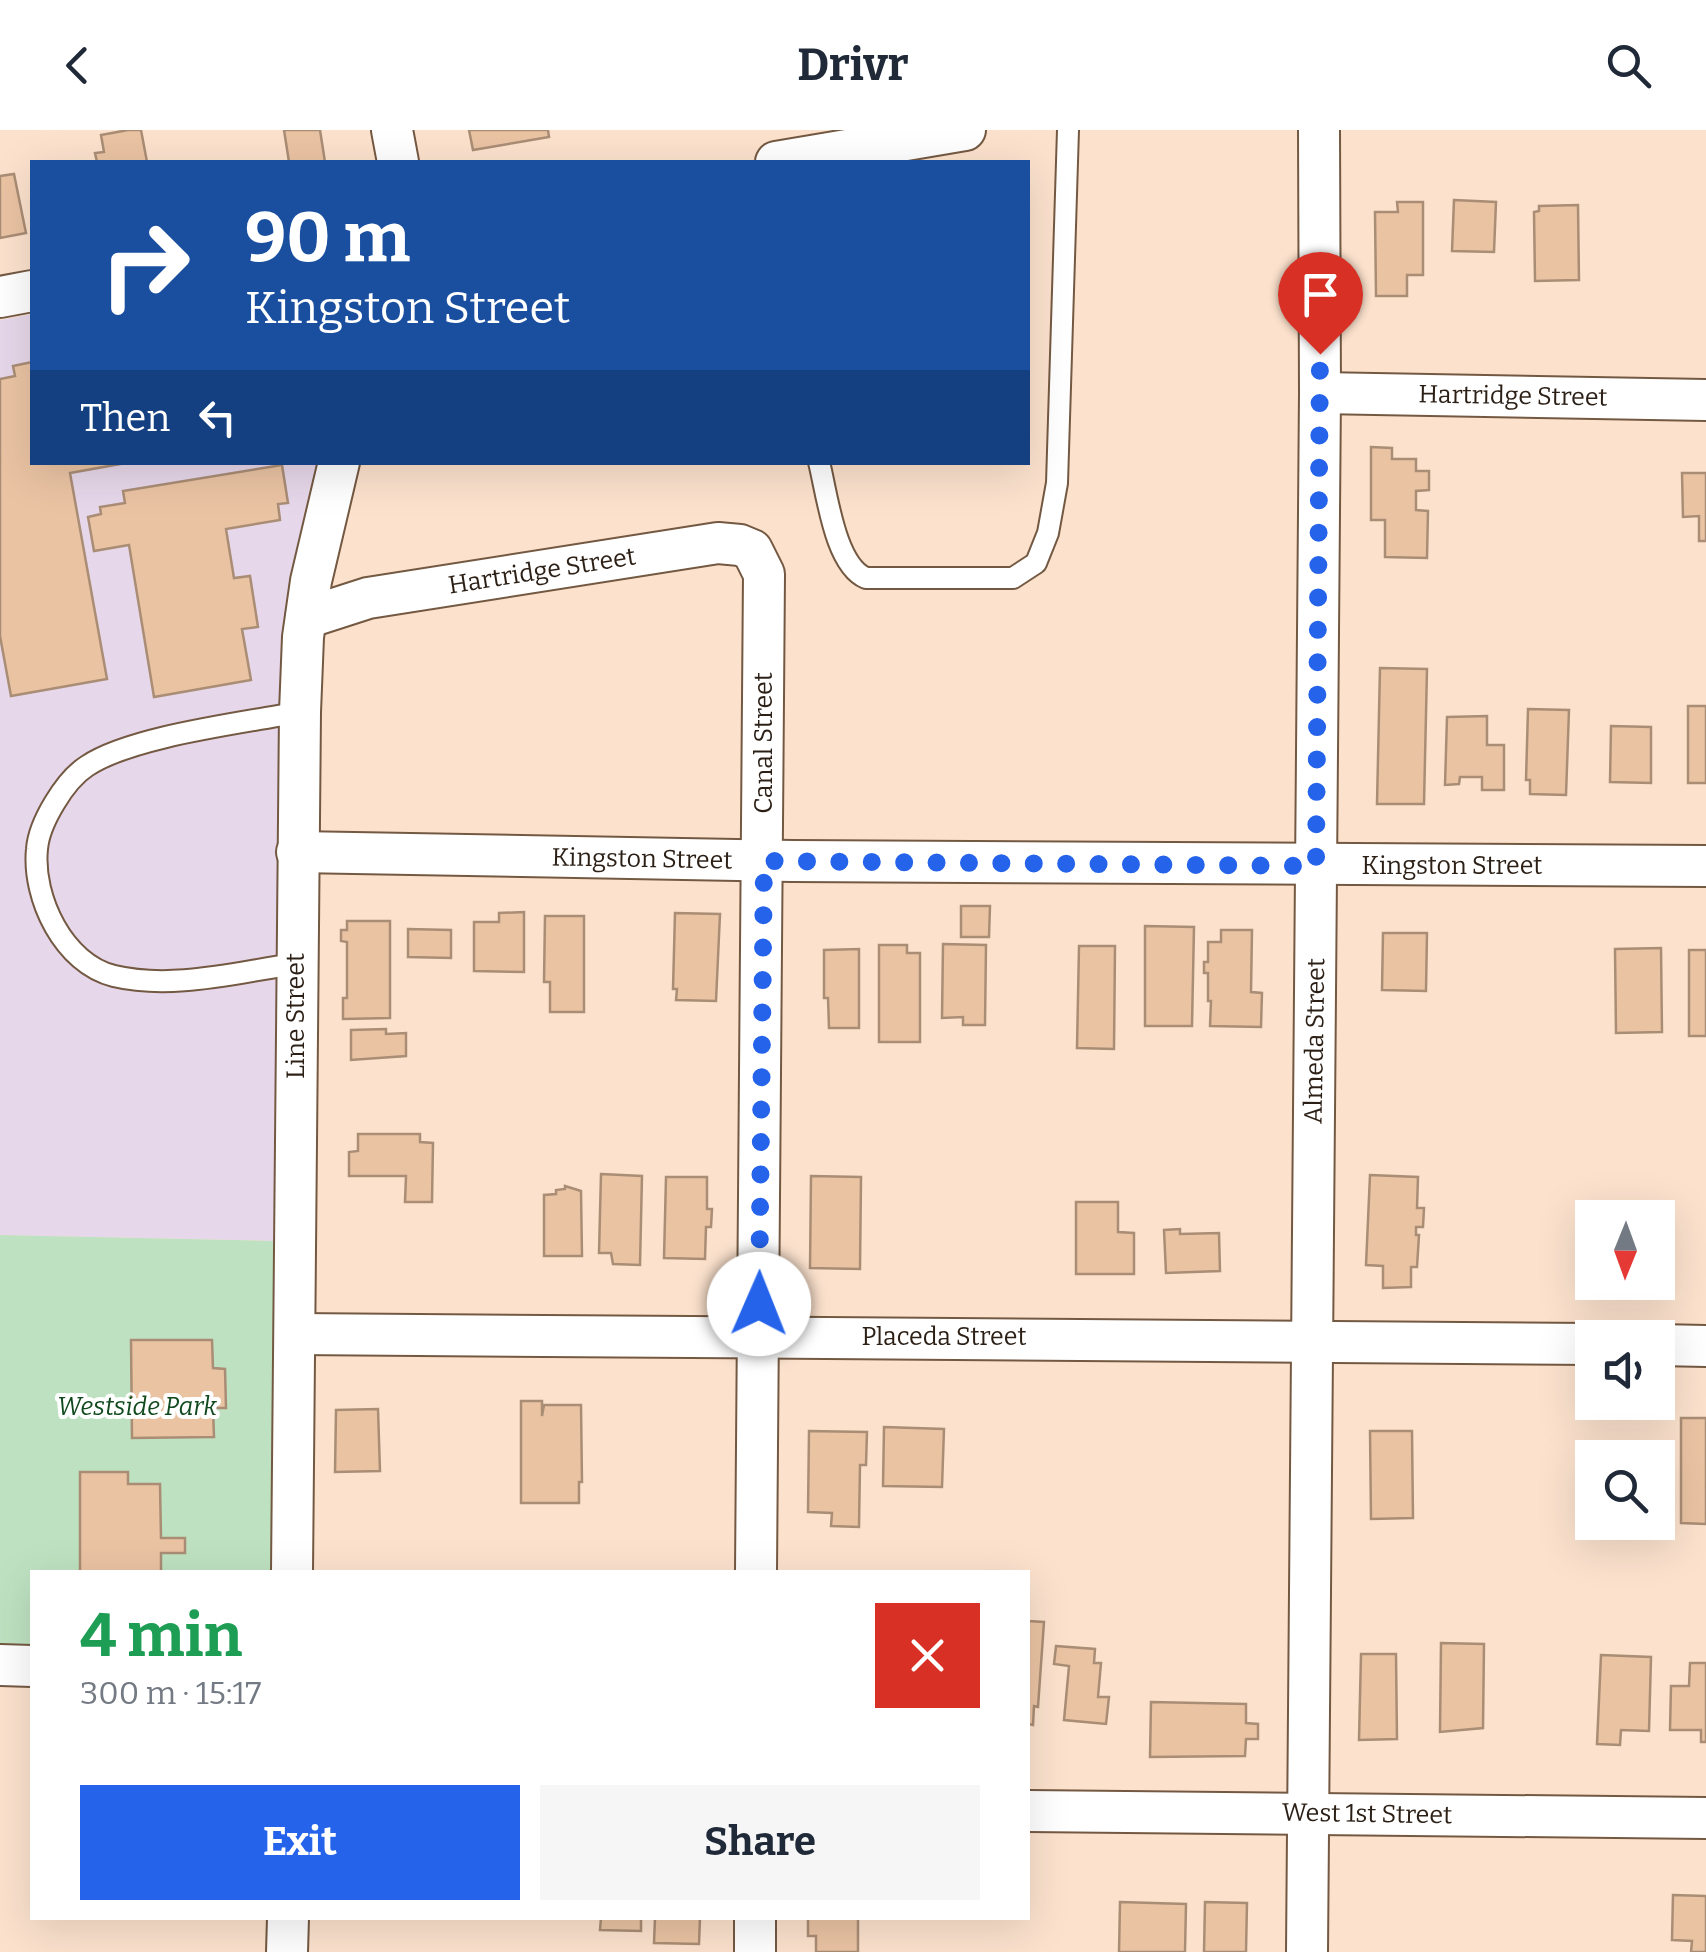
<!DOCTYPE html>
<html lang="en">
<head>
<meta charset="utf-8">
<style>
  :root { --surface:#fff; --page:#f6f6f7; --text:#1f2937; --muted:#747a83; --accent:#2563eb }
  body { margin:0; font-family:Bitter,serif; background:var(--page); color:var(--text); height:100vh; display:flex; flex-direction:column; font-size:38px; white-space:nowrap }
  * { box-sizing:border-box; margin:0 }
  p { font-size:32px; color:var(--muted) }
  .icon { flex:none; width:55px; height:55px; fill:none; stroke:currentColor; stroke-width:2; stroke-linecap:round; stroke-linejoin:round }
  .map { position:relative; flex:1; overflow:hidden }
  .details { position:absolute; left:30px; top:1440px; width:1000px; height:350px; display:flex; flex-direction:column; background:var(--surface); border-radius:0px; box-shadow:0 10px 40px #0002 }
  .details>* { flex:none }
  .hud { position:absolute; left:30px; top:30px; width:1000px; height:305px; border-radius:0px; box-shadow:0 10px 40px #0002; background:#1a4fa0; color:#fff; overflow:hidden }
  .needle { width:65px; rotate:181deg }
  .buttons { position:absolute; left:1575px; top:1070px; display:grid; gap:20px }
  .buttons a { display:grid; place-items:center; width:100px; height:100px; border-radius:0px; background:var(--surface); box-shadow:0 10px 40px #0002; font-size:50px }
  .pin { position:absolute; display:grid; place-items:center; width:85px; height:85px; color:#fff; margin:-102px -42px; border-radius:50% 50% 50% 0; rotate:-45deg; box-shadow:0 0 10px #0007 }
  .pin .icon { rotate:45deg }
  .me { position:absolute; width:110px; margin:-55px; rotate:1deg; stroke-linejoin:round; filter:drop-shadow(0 0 8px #0008) }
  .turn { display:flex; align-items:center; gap:35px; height:210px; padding:0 50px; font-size:45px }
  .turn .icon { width:130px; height:130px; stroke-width:2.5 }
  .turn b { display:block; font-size:70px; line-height:85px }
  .then { display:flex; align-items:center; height:95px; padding:0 50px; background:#0003; gap:20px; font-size:38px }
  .round { display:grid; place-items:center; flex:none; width:105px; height:105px; border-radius:0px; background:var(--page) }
  .summary { display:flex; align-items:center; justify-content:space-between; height:170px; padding:0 50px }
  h1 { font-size:60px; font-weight:700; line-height:75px; color:#1e9e55 }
  .button { display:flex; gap:20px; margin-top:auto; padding:20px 50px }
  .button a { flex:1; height:115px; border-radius:0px; background:var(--accent); color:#fff; font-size:40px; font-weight:700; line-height:115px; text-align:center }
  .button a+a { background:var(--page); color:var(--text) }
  header { display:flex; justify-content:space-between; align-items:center; height:130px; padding:0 50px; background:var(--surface); font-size:45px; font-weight:700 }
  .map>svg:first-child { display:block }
</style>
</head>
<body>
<header><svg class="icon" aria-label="back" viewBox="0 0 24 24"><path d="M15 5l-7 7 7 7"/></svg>Drivr<svg class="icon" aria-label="search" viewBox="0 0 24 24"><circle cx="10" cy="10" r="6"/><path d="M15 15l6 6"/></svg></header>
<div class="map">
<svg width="1706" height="1822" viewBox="0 0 1706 1822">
  <rect width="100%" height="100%" fill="#fce2cd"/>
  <!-- education -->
  <path fill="#e7d7ea" d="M 32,184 L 32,332 L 325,333 L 280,545 L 274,1111 L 0,1105 L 0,190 Z"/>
  <!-- green -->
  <path fill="#bee2c1" d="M 0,1105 L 274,1111 L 272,1442 L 32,1442 L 32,1521 L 0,1521 Z"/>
  <!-- building -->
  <g fill="#eac3a3" stroke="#aa8d75" stroke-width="2.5">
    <path d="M 128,0 L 141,0 L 147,32 L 97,32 L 95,23 L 104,22 L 101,5 Z"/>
    <path d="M 284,0 L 320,0 L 325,32 L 289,32 Z"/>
    <path d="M 469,0 L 548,0 L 549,7 L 473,20 Z"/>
    <path d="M 14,44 L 26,103 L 0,108 L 0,46 Z"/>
    <path d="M 1454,70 L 1496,72 L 1494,122 L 1452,121 Z"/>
    <path d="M 1397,72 L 1423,72 L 1423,145 L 1407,145 L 1407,166 L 1376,166 L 1375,82 L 1398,82 Z"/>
    <path d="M 1578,75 L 1579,150 L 1535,151 L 1534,82 L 1539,81 L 1539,76 Z"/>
    <path d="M 32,232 L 32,332 L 126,333 L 70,343 L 107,549 L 11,566 L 0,506 L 0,249 L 15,246 L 13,236 Z"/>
    <path d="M 1371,317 L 1392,318 L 1392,329 L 1416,329 L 1416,341 L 1429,341 L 1429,360 L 1416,361 L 1416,380 L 1428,381 L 1427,428 L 1385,427 L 1385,390 L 1371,390 Z"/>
    <path d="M 282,335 L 288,373 L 278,374 L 280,390 L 226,399 L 234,448 L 250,446 L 258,497 L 242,499 L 251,550 L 154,567 L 129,415 L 94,421 L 88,387 L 101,384 L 100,377 L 125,373 L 123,361 Z"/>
    <path d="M 1682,343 L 1706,343 L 1706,411 L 1699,411 L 1699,386 L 1683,387 Z"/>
    <path d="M 1380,538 L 1427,539 L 1424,674 L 1377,674 Z"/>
    <rect x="1688" y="576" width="18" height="77"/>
    <path d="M 1528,579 L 1569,580 L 1566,665 L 1530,664 L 1530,650 L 1526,650 Z"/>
    <path d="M 1487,586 L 1487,615 L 1504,615 L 1504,660 L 1482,660 L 1482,647 L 1460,647 L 1459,654 L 1445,655 L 1447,587 Z"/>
    <path d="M 1611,596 L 1651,597 L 1651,653 L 1610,652 Z"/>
    <path d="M 961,776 L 990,776 L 989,807 L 961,807 Z"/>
    <path d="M 524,782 L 524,842 L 474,841 L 474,792 L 499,792 L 499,783 Z"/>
    <path d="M 675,783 L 720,784 L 716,871 L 676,870 L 677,859 L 673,859 Z"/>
    <path d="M 545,786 L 584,786 L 584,882 L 550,882 L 550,852 L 544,852 Z"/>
    <path d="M 347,791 L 390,791 L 390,888 L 343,889 L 343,868 L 347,868 L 347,812 L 341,811 L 341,800 L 347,800 Z"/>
    <path d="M 1145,796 L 1194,797 L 1192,896 L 1145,896 Z"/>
    <path d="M 408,799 L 451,800 L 451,828 L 408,827 Z"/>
    <path d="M 1221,800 L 1252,800 L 1251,862 L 1262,863 L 1261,897 L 1210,896 L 1211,871 L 1208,871 L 1208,843 L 1204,843 L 1204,832 L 1208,832 L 1208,812 L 1221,812 Z"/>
    <path d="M 1383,803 L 1427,803 L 1426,861 L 1382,860 Z"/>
    <path d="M 943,814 L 986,815 L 985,895 L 963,895 L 963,887 L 942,888 Z"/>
    <path d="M 879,815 L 907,815 L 907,823 L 920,823 L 920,912 L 879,912 Z"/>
    <path d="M 1079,816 L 1115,816 L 1114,919 L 1077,918 Z"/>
    <path d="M 1661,818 L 1662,902 L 1616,903 L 1615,819 Z"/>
    <path d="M 859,819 L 859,898 L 829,898 L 828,868 L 824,868 L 824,820 Z"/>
    <rect x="1689" y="820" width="17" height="86"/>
    <path d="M 386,899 L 386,904 L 406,903 L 406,926 L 351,930 L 351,900 Z"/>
    <path d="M 358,1004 L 420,1004 L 420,1012 L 433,1013 L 432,1072 L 405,1072 L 406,1046 L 349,1046 L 349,1022 L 358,1021 Z"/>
    <path d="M 601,1044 L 642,1046 L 640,1135 L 613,1134 L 611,1123 L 599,1123 Z"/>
    <path d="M 1370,1045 L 1418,1047 L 1417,1078 L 1424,1078 L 1423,1097 L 1416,1097 L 1416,1105 L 1419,1105 L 1417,1137 L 1411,1137 L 1411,1157 L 1383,1158 L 1383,1136 L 1366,1135 Z"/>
    <path d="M 811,1046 L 861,1047 L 860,1139 L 810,1138 Z"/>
    <path d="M 666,1047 L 707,1047 L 707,1079 L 712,1079 L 711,1097 L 706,1097 L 705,1129 L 664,1128 Z"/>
    <path d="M 565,1056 L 581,1061 L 582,1126 L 544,1126 L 544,1065 L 556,1064 L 556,1060 L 565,1059 Z"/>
    <path d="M 1076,1072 L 1118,1072 L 1118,1102 L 1134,1103 L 1134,1144 L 1076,1144 Z"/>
    <path d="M 1180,1099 L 1180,1104 L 1219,1103 L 1220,1141 L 1166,1143 L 1164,1100 Z"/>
    <path d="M 131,1210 L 212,1210 L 213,1238 L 225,1239 L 226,1278 L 213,1278 L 214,1307 L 132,1308 Z"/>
    <path d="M 521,1271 L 542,1271 L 542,1286 L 544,1275 L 581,1275 L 582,1352 L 579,1352 L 579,1373 L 521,1373 Z"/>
    <path d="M 378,1279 L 380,1341 L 335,1342 L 336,1280 Z"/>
    <path d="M 1681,1288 L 1706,1288 L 1706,1394 L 1681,1393 Z"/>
    <path d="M 884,1297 L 944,1299 L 942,1357 L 883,1356 Z"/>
    <path d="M 809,1301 L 867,1302 L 866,1335 L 860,1335 L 859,1397 L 831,1396 L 832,1383 L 808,1382 Z"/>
    <path d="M 1370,1301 L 1412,1301 L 1413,1388 L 1371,1389 Z"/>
    <path d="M 80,1342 L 128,1342 L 128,1354 L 160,1354 L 161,1408 L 185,1408 L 185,1423 L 161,1423 L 161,1442 L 80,1442 Z"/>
    <path d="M 1028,1491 L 1044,1492 L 1038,1577 L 1034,1576 L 1033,1595 L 1028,1594 Z"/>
    <path d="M 1441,1513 L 1484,1514 L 1483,1598 L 1440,1602 Z"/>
    <path d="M 1056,1516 L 1095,1519 L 1094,1533 L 1101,1533 L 1098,1567 L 1109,1567 L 1106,1594 L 1064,1590 L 1069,1536 L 1054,1534 Z"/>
    <path d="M 1361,1524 L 1396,1524 L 1397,1609 L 1359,1610 Z"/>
    <path d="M 1601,1525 L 1651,1527 L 1649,1601 L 1621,1600 L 1620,1615 L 1597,1614 Z"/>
    <path d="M 1690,1533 L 1706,1533 L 1706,1612 L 1701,1612 L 1701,1600 L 1670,1600 L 1671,1556 L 1689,1556 Z"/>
    <path d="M 1151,1572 L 1246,1574 L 1246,1593 L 1258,1594 L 1258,1609 L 1246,1609 L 1245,1626 L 1150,1627 Z"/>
    <path d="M 1673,1765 L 1706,1766 L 1706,1822 L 1691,1822 L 1692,1811 L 1672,1810 Z"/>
    <path d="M 1120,1772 L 1186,1774 L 1185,1822 L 1119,1822 Z"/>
    <path d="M 1205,1772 L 1247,1773 L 1246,1822 L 1204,1822 Z"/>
    <path d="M 601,1788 L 641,1788 L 641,1801 L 600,1800 Z"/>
    <path d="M 655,1788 L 700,1788 L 699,1814 L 654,1813 Z"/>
    <path d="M 808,1788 L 858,1788 L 858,1822 L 816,1822 L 816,1806 L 808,1806 Z"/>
  </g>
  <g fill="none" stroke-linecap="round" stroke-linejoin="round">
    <!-- service casing -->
    <g stroke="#745942" stroke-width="24">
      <g id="service">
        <path d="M 819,332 C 827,364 835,435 866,448 L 1013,448 L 1036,433 L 1048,403 L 1057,353 L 1068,0"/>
        <path d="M 295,834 C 237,842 173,860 114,846 C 64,834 32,768 37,719 C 39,693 65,650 87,636 C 132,606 243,593 300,582"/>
      </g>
    </g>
    <!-- minor casing -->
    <g stroke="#745942" stroke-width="44">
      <g id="minor">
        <path d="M 392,0 L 398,32"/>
        <path d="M 776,32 L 965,0"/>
        <path d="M 0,167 L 32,161"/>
        <path d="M 1320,263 L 1706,270"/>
        <path d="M 306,488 L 368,468 L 718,413 L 740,415 L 752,420 L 764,444 L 756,1442"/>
        <path d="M 297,722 L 793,731 L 1706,736"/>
        <path d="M 295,1204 L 1592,1214"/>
        <path d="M 1658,1215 L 1706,1216"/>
        <path d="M 292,1442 L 300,582 L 303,507 L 311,451 L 339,332"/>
        <path d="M 0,1535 L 32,1536"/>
        <path d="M 1028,1681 L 1706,1688"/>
        <path d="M 755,1788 L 755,1822"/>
        <path d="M 287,1822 L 288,1788"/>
        <path d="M 1307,1822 L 1320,263 L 1319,0"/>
      </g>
    </g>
    <!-- service -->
    <use href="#service" stroke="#fff" stroke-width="20"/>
    <!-- minor -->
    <use href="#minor" stroke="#fff" stroke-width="40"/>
  </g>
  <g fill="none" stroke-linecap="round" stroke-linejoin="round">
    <!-- route -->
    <path stroke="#2563eb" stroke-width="18" stroke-dasharray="0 32.4" d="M 759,1174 L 764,731 L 1316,736 L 1320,224"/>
  </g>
  <g text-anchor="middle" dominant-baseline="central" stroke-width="8" stroke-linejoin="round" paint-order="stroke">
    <!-- street labels -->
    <g font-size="25" fill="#2b1f16" stroke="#fff">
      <text transform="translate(1513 266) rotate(1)">Hartridge Street</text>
      <text transform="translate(542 441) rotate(-9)">Hartridge Street</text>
      <text transform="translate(764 613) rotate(-90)">Canal Street</text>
      <text transform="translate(642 729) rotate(1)">Kingston Street</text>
      <text x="1452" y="736">Kingston Street</text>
      <text transform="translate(296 886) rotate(-90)">Line Street</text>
      <text transform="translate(1315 911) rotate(-89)">Almeda Street</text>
      <text x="944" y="1207">Placeda Street</text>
      <text transform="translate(1367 1684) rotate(1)">West 1st Street</text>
    </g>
    <!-- park labels -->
    <g font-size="25" font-style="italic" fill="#10491d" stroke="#fff">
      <text x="137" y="1277">Westside Park</text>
    </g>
  </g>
</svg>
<div class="buttons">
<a><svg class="needle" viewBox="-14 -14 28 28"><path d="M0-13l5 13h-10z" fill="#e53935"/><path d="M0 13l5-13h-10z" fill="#747a83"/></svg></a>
<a><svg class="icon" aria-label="sound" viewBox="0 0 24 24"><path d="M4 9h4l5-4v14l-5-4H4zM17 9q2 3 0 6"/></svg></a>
<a><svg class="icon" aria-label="search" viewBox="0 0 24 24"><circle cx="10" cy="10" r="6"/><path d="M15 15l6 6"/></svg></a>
</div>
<div class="pin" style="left:1320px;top:224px;background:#d93025"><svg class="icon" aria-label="arrive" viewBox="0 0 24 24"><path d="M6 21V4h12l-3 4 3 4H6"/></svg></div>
<svg class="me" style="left:759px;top:1174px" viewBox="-20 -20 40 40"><circle r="19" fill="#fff"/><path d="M0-13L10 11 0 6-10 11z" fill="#2563eb"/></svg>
<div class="hud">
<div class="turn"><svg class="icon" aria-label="right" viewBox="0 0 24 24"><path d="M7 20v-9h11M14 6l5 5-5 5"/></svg><div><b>90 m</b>Kingston Street</div></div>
<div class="then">Then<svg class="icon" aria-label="left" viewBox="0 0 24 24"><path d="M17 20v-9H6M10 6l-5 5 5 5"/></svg></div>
</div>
<section class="details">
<div class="summary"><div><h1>4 min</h1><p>300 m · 15:17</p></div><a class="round" style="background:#d93025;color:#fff"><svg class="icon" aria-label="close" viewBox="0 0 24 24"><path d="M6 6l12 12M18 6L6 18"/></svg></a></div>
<div class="button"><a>Exit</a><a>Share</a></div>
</section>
</div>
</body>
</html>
